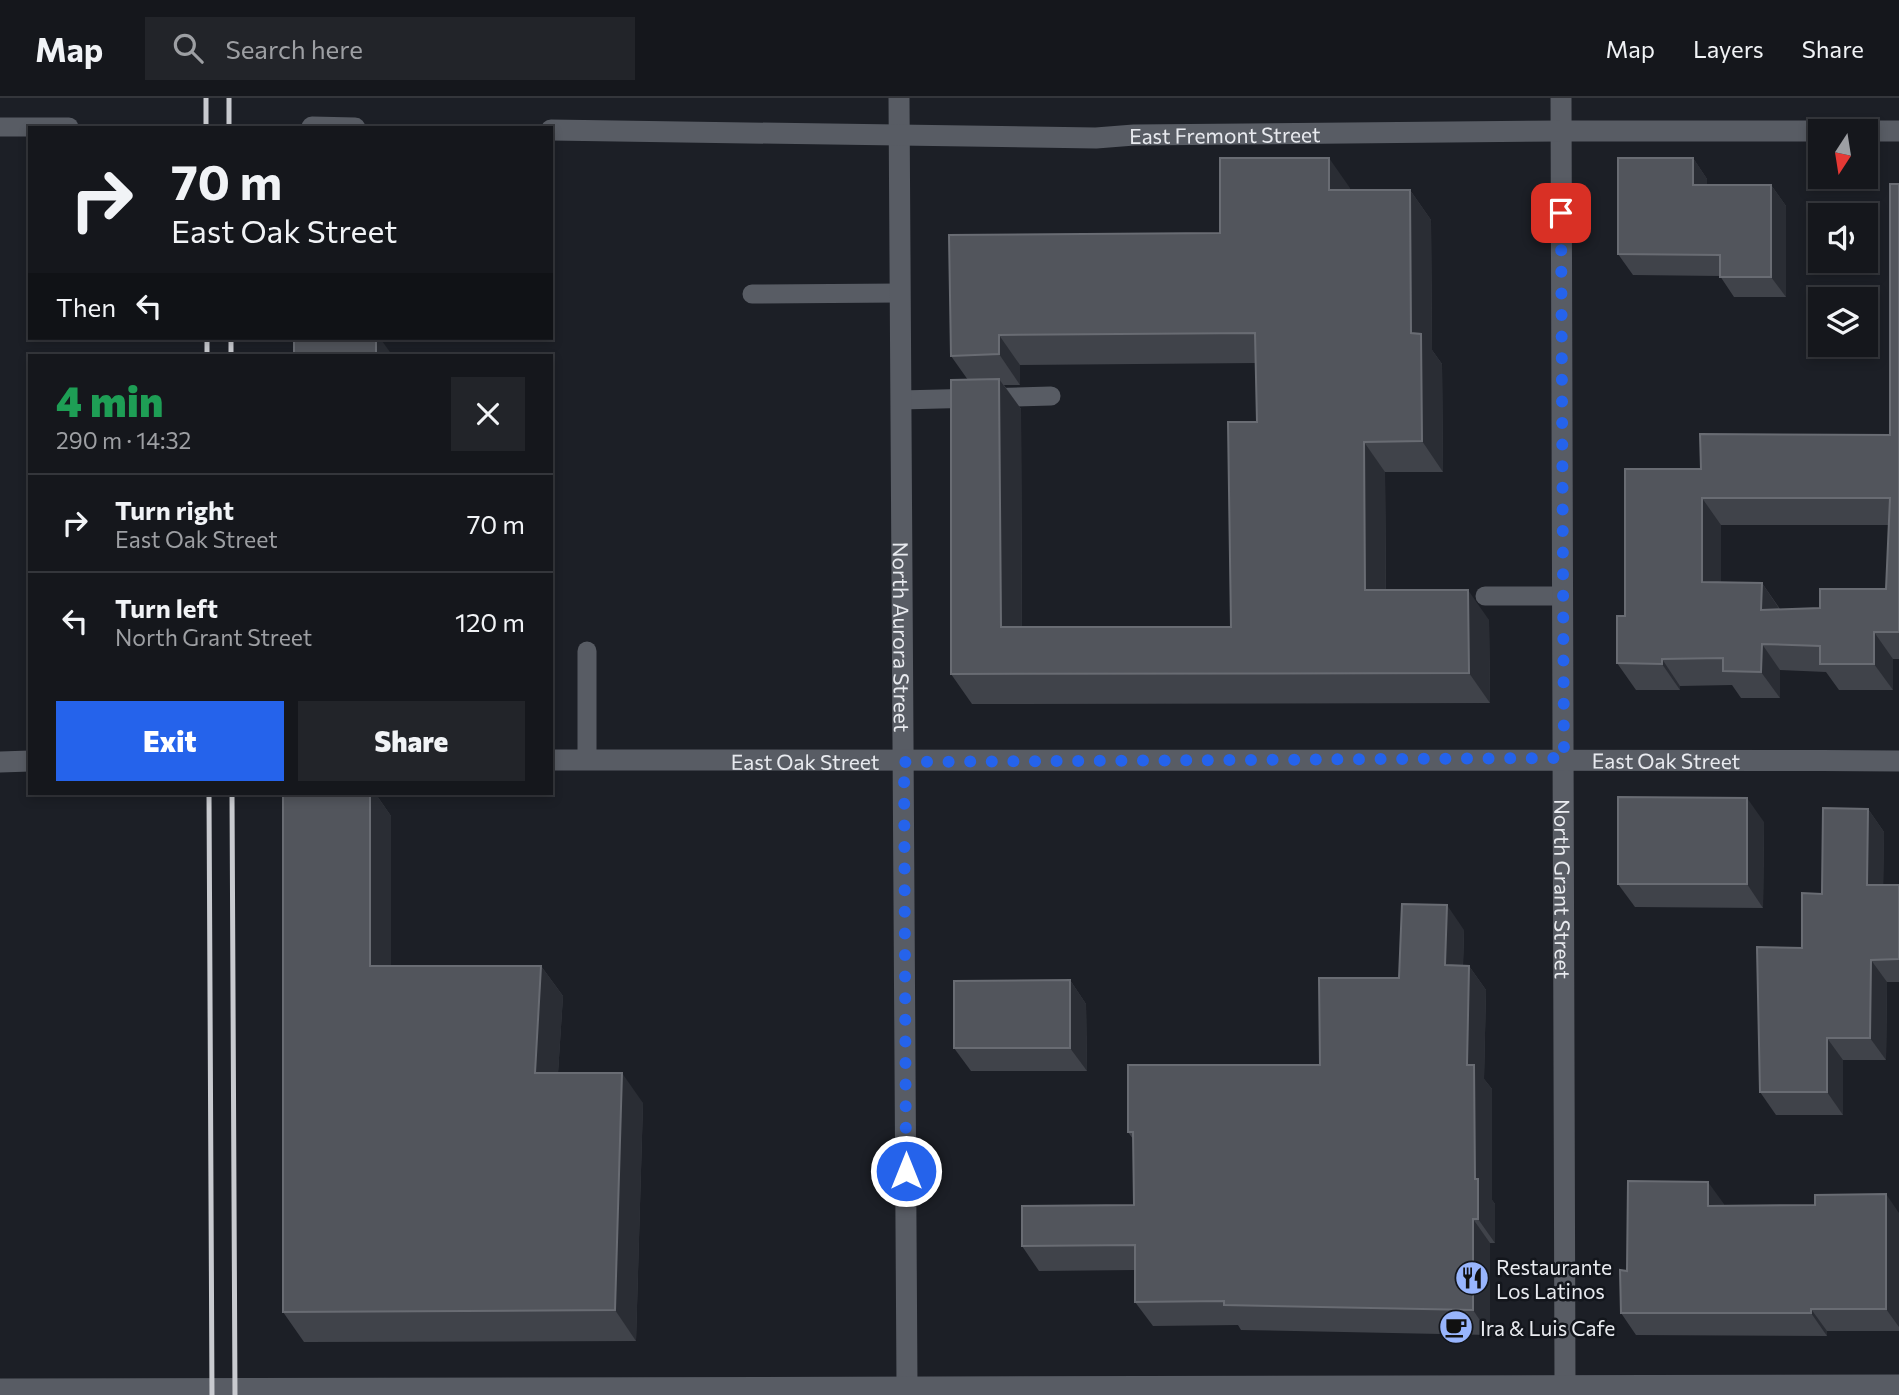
<!DOCTYPE html>
<html lang="en">
<head>
<meta charset="utf-8">
<style>
  :root { --surface:#15171c; --page:#222429; --text:#f1f3f6; --muted:#9d9fa3; --line:#34363b; --accent:#2563eb }
  body { margin:0; font-family:Commissioner,sans-serif; background:var(--page); color:var(--text); height:100vh; display:flex; flex-direction:column; font-size:26px; white-space:nowrap }
  * { box-sizing:border-box; margin:0 }
  p { font-size:23px; color:var(--muted) }
  .icon { flex:none; width:38px; height:38px; fill:none; stroke:currentColor; stroke-width:2; stroke-linecap:round; stroke-linejoin:round }
  .map { position:relative; flex:1; overflow:hidden }
  .panel { position:absolute; left:28px; top:256px; width:525px; height:441px; display:flex; flex-direction:column; background:var(--surface); border-radius:0px; box-shadow:0 4px 10px #0003,0 0 0 2px var(--line) }
  .panel>* { flex:none }
  .hud { position:absolute; left:28px; top:28px; width:525px; height:214px; border-radius:0px; box-shadow:0 4px 10px #0003,0 0 0 2px var(--line); background:#15171c; color:var(--text); overflow:hidden }
  .needle { width:46px; rotate:192deg }
  .controls { position:absolute; left:1808px; top:21px; display:grid; gap:14px }
  .controls a { display:grid; place-items:center; width:70px; height:70px; border-radius:0px; background:var(--surface); box-shadow:0 4px 10px #0003,0 0 0 2px var(--line); font-size:35px }
  .pin { position:absolute; display:grid; place-items:center; width:60px; height:60px; color:#fff; margin:-30px; border-radius:14px; box-shadow:0 4px 10px #0006 }
  .me { position:absolute; width:77px; margin:-38px; rotate:0deg; stroke-linejoin:round; filter:drop-shadow(0 0 5px #0008) }
  .turn { display:flex; align-items:center; gap:24px; height:147px; padding:0 28px; font-size:32px }
  .turn .icon { width:91px; height:91px; stroke-width:2.5 }
  .turn b { display:block; font-size:49px; line-height:60px }
  .then { display:flex; align-items:center; height:66px; padding:0 28px; background:#0003; gap:14px; font-size:26px }
  .round { display:grid; place-items:center; flex:none; width:74px; height:74px; border-radius:0px; background:var(--page) }
  .summary { display:flex; align-items:center; justify-content:space-between; height:119px; padding:0 28px }
  h1 { font-size:42px; font-weight:800; line-height:52px; color:#1e9e55 }
  .cta { display:flex; gap:14px; margin-top:auto; padding:14px 28px }
  .cta a { flex:1; height:80px; border-radius:0px; background:var(--accent); color:#fff; font-size:28px; font-weight:800; line-height:80px; text-align:center }
  .cta a+a { background:var(--page); color:var(--text) }
  ul { padding:0; list-style:none }
  li { display:flex; align-items:center; gap:21px; height:98px; padding:0 28px; border-top:2px solid var(--line) }
  li div { flex:1 }
  li b { display:block; font-size:26px }
  li em { font-style:normal }
  header { display:flex; align-items:center; gap:42px; box-sizing:border-box; height:98px; padding:0 35px; background:var(--surface); border-bottom:2px solid var(--line) }
  header strong { font-size:33px }
  nav { display:flex; gap:38px; margin-inline-start:auto; font-size:24px }
  .search { width:490px; height:63px; background:var(--page); display:flex; align-items:center; gap:18px; box-sizing:border-box; padding:0 24px; border-radius:0px; color:var(--muted); font-size:26px }
  .map>svg:first-child { display:block }
</style>
</head>
<body>
<header>
<strong>Map</strong>
<div class="search"><svg class="icon" aria-label="search" viewBox="0 0 24 24"><circle cx="10" cy="10" r="6"/><path d="M15 15l6 6"/></svg>Search here</div>
<nav><a>Map</a><a>Layers</a><a>Share</a></nav>
</header>
<div class="map">
<svg width="1899" height="1297" viewBox="0 0 1899 1297">
  <rect width="100%" height="100%" fill="#1c1f26"/>
  <g fill="none" stroke-linecap="round" stroke-linejoin="round">
    <!-- lane -->
    <g stroke="#585c64" stroke-width="19">
      <path d="M 0,29 L 69,29"/>
      <path d="M 752,196 L 900,195"/>
      <path d="M 901,302 L 1051,298"/>
      <path d="M 1485,498 L 1563,498"/>
      <path d="M 587,662 L 587,553"/>
    </g>
    <!-- street -->
    <g stroke="#585c64" stroke-width="21">
      <path id="s1" d="M 899,0 L 907,1288"/>
      <path id="s2" d="M 1561,0 L 1565,1286"/>
      <path d="M 312,29 L 355,30"/>
      <path id="s3" d="M 551,32 L 1096,40 L 1134,37 L 1561,33 L 1899,33"/>
    </g>
    <!-- secondary -->
    <g stroke="#585c64" stroke-width="21">
      <path id="s4" d="M 551,662 C 1001,665 1450,659 1899,663"/>
      <path d="M 0,664 L 30,663"/>
      <path d="M 0,1291 L 1899,1287"/>
    </g>
    <!-- rail -->
    <g stroke="#c8cacf" stroke-width="5">
      <path d="M 206,0 L 206,30"/>
      <path d="M 229,0 L 229,30"/>
      <path d="M 207,240 L 207,257"/>
      <path d="M 231,240 L 231,257"/>
      <path d="M 209,695 L 212,1297"/>
      <path d="M 232,695 L 235,1297"/>
    </g>
  </g>
  <!-- wall -->
  <g fill="#40434a" fill-rule="evenodd">
    <path d="M 1693,60 L 1707,81 L 1707,87 L 1771,87 L 1786,108 L 1786,199 L 1734,199 L 1720,178 L 1633,177 L 1618,156 Z"/>
    <path d="M 1899,86 L 1899,561 L 1893,561 L 1893,592 L 1839,592 L 1826,574 L 1780,572 L 1780,600 L 1741,600 L 1732,587 L 1680,588 L 1680,592 L 1636,592 L 1617,565 L 1625,518 L 1701,371 L 1890,337 ZM 1721,427 L 1889,427 L 1886,491 L 1820,510 L 1780,511 L 1762,485 L 1721,485 Z"/>
    <path d="M 1350,90 L 1350,92 L 1410,92 L 1431,122 L 1432,252 L 1442,266 L 1443,374 L 1385,374 L 1386,492 L 1489,522 L 1490,605 L 972,606 L 951,576 L 968,282 L 951,258 L 1220,135 ZM 1256,265 L 1257,324 L 1231,529 L 1022,529 L 1021,311 L 1004,287 L 1020,287 L 1020,267 Z"/>
    <path d="M 283,695 L 375,695 L 391,718 L 391,868 L 541,868 L 563,898 L 558,975 L 643,1005 L 636,1243 L 304,1244 L 283,1214 Z"/>
    <path d="M 1868,711 L 1884,734 L 1883,787 L 1899,787 L 1899,884 L 1887,884 L 1886,962 L 1843,962 L 1843,1017 L 1776,1017 L 1760,994 L 1802,850 L 1822,796 Z"/>
    <path d="M 1764,724 L 1763,810 L 1635,809 L 1618,786 Z"/>
    <path d="M 1464,832 L 1463,868 L 1469,868 L 1486,892 L 1484,981 L 1492,991 L 1492,1102 L 1495,1106 L 1495,1145 L 1490,1145 L 1490,1237 L 1241,1232 L 1238,1227 L 1153,1228 L 1135,1204 L 1135,1172 L 1039,1173 L 1022,1148 L 1134,1107 L 1133,1041 L 1128,1034 L 1320,967 Z"/>
    <path d="M 1070,882 L 1086,906 L 1087,973 L 971,973 L 954,950 Z"/>
    <path d="M 1724,1106 L 1724,1108 L 1899,1115 L 1899,1233 L 1827,1233 L 1827,1238 L 1636,1237 L 1621,1215 L 1627,1173 Z"/>
  </g>
  <!-- shaded-wall -->
  <g fill="#2a2d34">
    <path d="M 1329,60 L 1350,90 L 1351,122 L 1329,92 Z"/>
    <path d="M 1693,60 L 1707,81 L 1707,107 L 1693,87 Z"/>
    <path d="M 1771,87 L 1786,108 L 1786,199 L 1771,179 Z"/>
    <path d="M 1410,92 L 1431,122 L 1432,252 L 1442,266 L 1443,374 L 1422,343 L 1411,235 Z"/>
    <path d="M 999,237 L 1020,267 L 1020,287 L 999,256 Z"/>
    <path d="M 376,240 L 380,240 L 392,257 L 376,257 Z"/>
    <path d="M 999,281 L 1021,311 L 1022,559 L 1001,529 Z"/>
    <path d="M 1364,344 L 1385,374 L 1386,522 L 1365,492 Z"/>
    <path d="M 1702,400 L 1721,427 L 1721,511 L 1702,484 Z"/>
    <path d="M 1762,485 L 1780,512 L 1761,512 Z"/>
    <path d="M 1468,492 L 1489,522 L 1490,605 L 1469,575 Z"/>
    <path d="M 1874,534 L 1893,561 L 1893,592 L 1874,566 Z"/>
    <path d="M 1762,546 L 1780,572 L 1780,600 L 1761,574 Z"/>
    <path d="M 1662,561 L 1680,588 L 1680,592 L 1662,566 Z"/>
    <path d="M 370,695 L 375,695 L 391,718 L 391,898 L 370,868 Z"/>
    <path d="M 1747,700 L 1764,724 L 1763,810 L 1747,786 Z"/>
    <path d="M 1868,711 L 1884,734 L 1883,809 L 1867,787 Z"/>
    <path d="M 1447,807 L 1464,832 L 1462,892 L 1445,867 Z"/>
    <path d="M 1871,862 L 1887,884 L 1886,962 L 1870,940 Z"/>
    <path d="M 541,868 L 563,898 L 556,1006 L 535,975 Z"/>
    <path d="M 1469,868 L 1486,892 L 1484,981 L 1492,991 L 1492,1102 L 1495,1106 L 1495,1145 L 1478,1121 L 1467,967 Z"/>
    <path d="M 1070,882 L 1086,906 L 1087,973 L 1070,950 Z"/>
    <path d="M 1827,940 L 1843,962 L 1843,1017 L 1827,994 Z"/>
    <path d="M 622,975 L 643,1005 L 636,1243 L 615,1212 Z"/>
    <path d="M 1708,1084 L 1724,1106 L 1724,1130 L 1708,1108 Z"/>
    <path d="M 1886,1096 L 1899,1115 L 1899,1229 L 1886,1211 Z"/>
    <path d="M 1473,1121 L 1490,1145 L 1490,1237 L 1473,1212 Z"/>
    <path d="M 1811,1211 L 1827,1233 L 1827,1238 L 1811,1215 Z"/>
  </g>
  <!-- building -->
  <g fill="#52555c" stroke="#696c73" stroke-width="2" fill-rule="evenodd">
    <path d="M 1220,60 L 1329,60 L 1329,92 L 1410,92 L 1411,235 L 1421,236 L 1422,343 L 1364,344 L 1365,492 L 1468,492 L 1469,575 L 951,576 L 951,282 L 999,281 L 1001,529 L 1231,529 L 1228,324 L 1257,324 L 1255,235 L 999,237 L 999,256 L 951,258 L 949,137 L 1220,135 Z"/>
    <path d="M 1618,60 L 1693,60 L 1693,87 L 1771,87 L 1771,179 L 1720,179 L 1720,157 L 1618,156 Z"/>
    <path d="M 1890,86 L 1899,86 L 1899,534 L 1874,534 L 1874,566 L 1820,566 L 1820,548 L 1762,546 L 1761,574 L 1723,573 L 1723,560 L 1662,561 L 1662,566 L 1617,565 L 1617,518 L 1625,518 L 1625,371 L 1701,371 L 1700,336 L 1890,337 ZM 1702,400 L 1890,400 L 1886,491 L 1820,491 L 1820,510 L 1761,512 L 1762,485 L 1702,484 Z"/>
    <rect x="294" y="240" width="82" height="17"/>
    <path d="M 283,695 L 370,695 L 370,868 L 541,868 L 535,975 L 622,975 L 615,1212 L 283,1214 Z"/>
    <path d="M 1618,699 L 1747,700 L 1747,786 L 1618,786 Z"/>
    <path d="M 1823,710 L 1868,711 L 1867,787 L 1899,787 L 1899,861 L 1871,862 L 1870,940 L 1827,940 L 1827,994 L 1760,994 L 1757,849 L 1802,850 L 1802,795 L 1822,796 Z"/>
    <path d="M 1402,806 L 1447,807 L 1445,867 L 1469,868 L 1467,967 L 1474,967 L 1475,1081 L 1478,1081 L 1478,1121 L 1473,1121 L 1473,1212 L 1224,1207 L 1224,1203 L 1135,1204 L 1135,1147 L 1022,1148 L 1022,1108 L 1134,1107 L 1133,1034 L 1128,1034 L 1128,967 L 1320,967 L 1319,880 L 1399,880 Z"/>
    <path d="M 1070,882 L 1070,950 L 954,950 L 954,883 Z"/>
    <path d="M 1628,1083 L 1708,1084 L 1708,1108 L 1815,1107 L 1815,1097 L 1886,1096 L 1886,1211 L 1811,1211 L 1811,1215 L 1621,1215 L 1620,1172 L 1627,1173 Z"/>
  </g>
  <g fill="none" stroke-linecap="round" stroke-linejoin="round">
    <!-- route -->
    <path stroke="#2563eb" stroke-width="12" stroke-dasharray="0 21.6" d="M 906,1073 L 904,664 L 1564,660 L 1561,115"/>
  </g>
  <!-- icons -->
  <defs>
    <g id="restaurant-disc" transform="scale(1.75)"><circle r="9.5" fill="#98b5fd" stroke="#13161c"/><path d="M-5-6h1v4h1v-4h1v4h1v-4h1v5L-1.5 .5V6h-2V.5L-5-1ZM5-6V6H3V1.5H1.5Q1.5-4 5-6Z" fill="#111"/></g>
    <g id="cafe-disc" transform="scale(1.75)"><circle r="9.5" fill="#98b5fd" stroke="#13161c"/><path d="M-5.5-4.5H6V0H3Q3 3.5 0 3.5H-2.5Q-5.5 3.5-5.5 0ZM3-3.2v2h1.7v-2ZM-6 4.5H4V6H-6Z" fill="#111"/></g>
  </defs>
  <g fill-rule="evenodd">
    <use href="#restaurant-disc" x="1472" y="1180"/>
    <use href="#cafe-disc" x="1456" y="1229"/>
  </g>
  <g text-anchor="middle" dominant-baseline="central" stroke-width="5" stroke-linejoin="round" paint-order="stroke">
    <!-- street labels -->
    <g font-size="21" fill="#e8eaef" stroke="#13161c">
      <text stroke="none"><textPath href="#s3" startOffset="674">East Fremont Street</textPath></text>
      <text stroke="none"><textPath href="#s1" startOffset="539">North Aurora Street</textPath></text>
      <text stroke="none"><textPath href="#s4" startOffset="1115">East Oak Street</textPath></text>
      <text stroke="none"><textPath href="#s4" startOffset="254">East Oak Street</textPath></text>
      <text stroke="none"><textPath href="#s2" startOffset="791">North Grant Street</textPath></text>
    </g>
    <!-- poi labels -->
    <g font-size="21" fill="#e8eaef" stroke="#13161c" text-anchor="start">
      <text x="1496" y="1168">Restaurante<tspan x="1496" dy="24">Los Latinos</tspan></text>
      <text x="1480" y="1229">Ira &amp; Luis Cafe</text>
    </g>
  </g>
</svg>
<div class="controls">
<a><svg class="needle" viewBox="-14 -14 28 28"><path d="M0-13l5 13h-10z" fill="#e53935"/><path d="M0 13l5-13h-10z" fill="#9d9fa3"/></svg></a>
<a><svg class="icon" aria-label="sound" viewBox="0 0 24 24"><path d="M4 9h4l5-4v14l-5-4H4zM17 9q2 3 0 6"/></svg></a>
<a><svg class="icon" aria-label="layers" viewBox="0 0 24 24"><path d="M12 4l9 5-9 5-9-5zM3 14l9 5 9-5"/></svg></a>
</div>
<div class="pin" style="left:1561px;top:115px;background:#d93025"><svg class="icon" aria-label="arrive" viewBox="0 0 24 24"><path d="M6 21V4h12l-3 4 3 4H6"/></svg></div>
<svg class="me" style="left:906px;top:1073px" viewBox="-20 -20 40 40"><circle r="17" fill="#2563eb" stroke="#fff" stroke-width="3"/><path d="M0-11L8 9 0 5-8 9z" fill="#fff"/></svg>
<div class="hud">
<div class="turn"><svg class="icon" aria-label="right" viewBox="0 0 24 24"><path d="M7 20v-9h11M14 6l5 5-5 5"/></svg><div><b>70 m</b>East Oak Street</div></div>
<div class="then">Then<svg class="icon" aria-label="left" viewBox="0 0 24 24"><path d="M17 20v-9H6M10 6l-5 5 5 5"/></svg></div>
</div>
<section class="panel">
<div class="summary"><div><h1>4 min</h1><p>290 m · 14:32</p></div><a class="round"><svg class="icon" aria-label="close" viewBox="0 0 24 24"><path d="M6 6l12 12M18 6L6 18"/></svg></a></div>
<ul>
<li><svg class="icon" aria-label="right" viewBox="0 0 24 24"><path d="M7 20v-9h11M14 6l5 5-5 5"/></svg><div><b>Turn right</b><p>East Oak Street</p></div><em>70 m</em></li>
<li><svg class="icon" aria-label="left" viewBox="0 0 24 24"><path d="M17 20v-9H6M10 6l-5 5 5 5"/></svg><div><b>Turn left</b><p>North Grant Street</p></div><em>120 m</em></li>
</ul>
<div class="cta"><a>Exit</a><a>Share</a></div>
</section>
</div>
</body>
</html>
